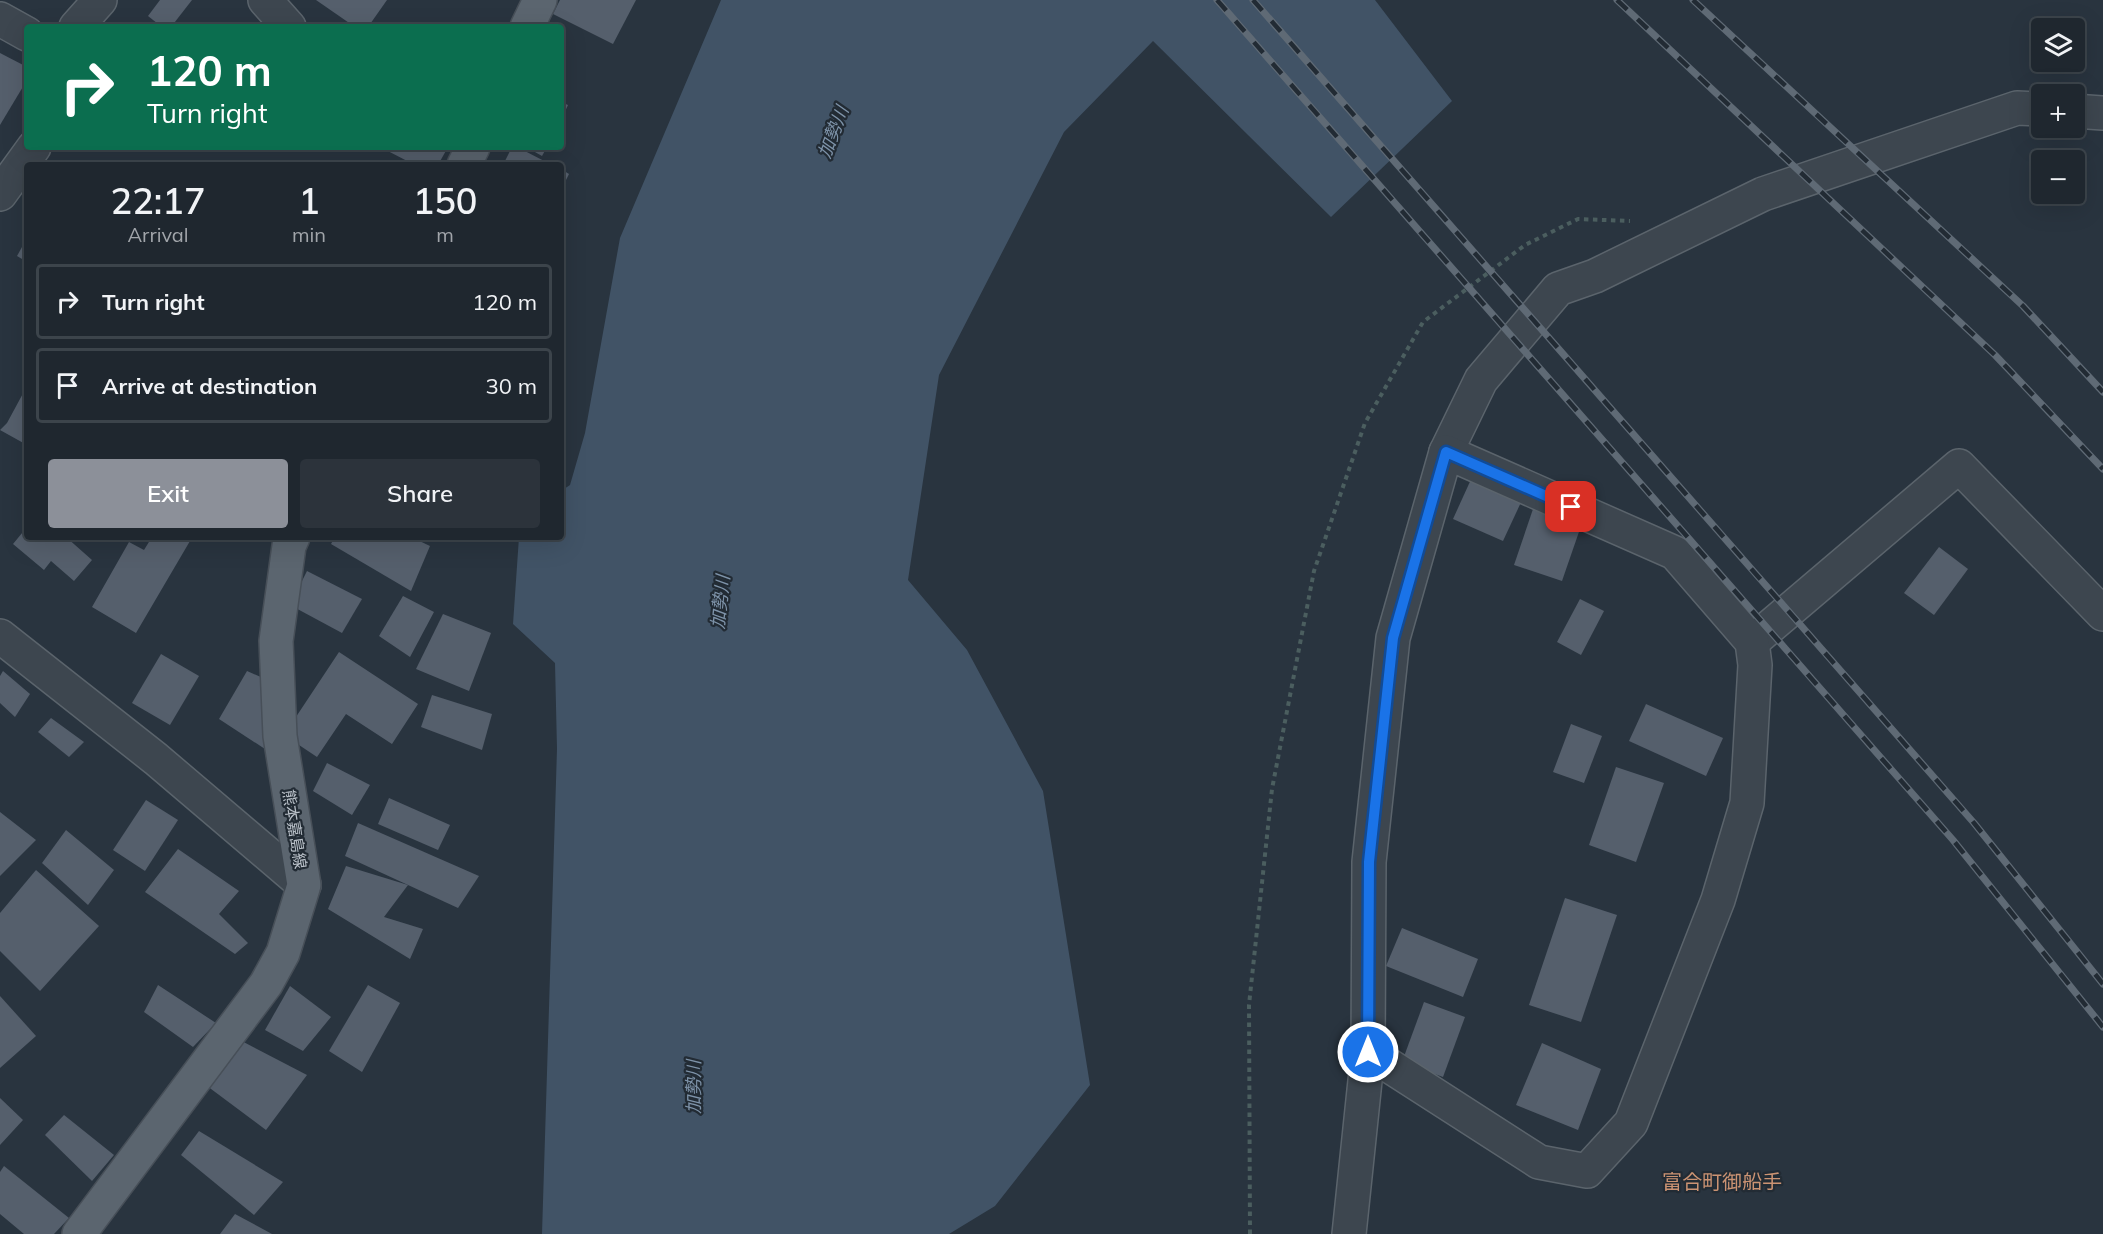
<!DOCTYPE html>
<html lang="en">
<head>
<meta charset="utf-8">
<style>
  :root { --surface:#1f272f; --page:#2c333b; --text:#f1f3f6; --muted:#a1a5aa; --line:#3c444b; --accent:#8c9099 }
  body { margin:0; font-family:Mulish,"Noto Sans JP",sans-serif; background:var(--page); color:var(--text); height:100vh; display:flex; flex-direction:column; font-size:22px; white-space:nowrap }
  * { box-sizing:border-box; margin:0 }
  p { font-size:20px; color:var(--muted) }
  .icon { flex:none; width:33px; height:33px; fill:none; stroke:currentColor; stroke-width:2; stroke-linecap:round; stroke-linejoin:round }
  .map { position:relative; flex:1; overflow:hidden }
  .drawer { position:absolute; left:24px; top:162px; width:540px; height:378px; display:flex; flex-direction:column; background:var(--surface); border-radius:6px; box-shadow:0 6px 24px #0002,0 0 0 2px var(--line) }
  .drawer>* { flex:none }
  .top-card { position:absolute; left:24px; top:24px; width:540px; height:126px; border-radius:6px; box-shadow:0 6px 24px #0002,0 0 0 2px var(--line); background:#0b6e4f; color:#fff; overflow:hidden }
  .controls { position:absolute; left:2031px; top:18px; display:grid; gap:12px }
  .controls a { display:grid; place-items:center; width:54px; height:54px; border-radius:6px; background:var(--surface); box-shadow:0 6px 24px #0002,0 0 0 2px var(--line); font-size:30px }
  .pin { position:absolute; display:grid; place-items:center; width:51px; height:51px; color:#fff; margin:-26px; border-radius:12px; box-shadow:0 3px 9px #0006 }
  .me { position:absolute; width:66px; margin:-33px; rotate:0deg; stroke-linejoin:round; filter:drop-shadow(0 0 4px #0008) }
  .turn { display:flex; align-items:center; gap:21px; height:126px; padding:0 24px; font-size:27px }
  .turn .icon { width:78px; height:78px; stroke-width:2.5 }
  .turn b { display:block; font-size:42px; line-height:51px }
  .eta { display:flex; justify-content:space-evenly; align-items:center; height:102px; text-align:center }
  .eta b { font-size:36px; font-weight:600; line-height:42px }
  .action { display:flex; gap:12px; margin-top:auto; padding:12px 24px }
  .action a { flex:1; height:69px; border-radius:6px; background:var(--accent); color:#fff; font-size:24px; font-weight:600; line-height:69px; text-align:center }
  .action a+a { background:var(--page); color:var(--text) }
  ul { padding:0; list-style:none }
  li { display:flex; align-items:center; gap:18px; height:75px; margin:0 12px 9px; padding:0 12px; border:3px solid var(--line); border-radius:6px }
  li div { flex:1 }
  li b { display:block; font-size:22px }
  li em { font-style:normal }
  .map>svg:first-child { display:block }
</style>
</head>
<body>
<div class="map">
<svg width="2103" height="1234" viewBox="0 0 2103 1234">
  <rect width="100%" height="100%" fill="#29343f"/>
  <!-- water -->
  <path fill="#415366" d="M 721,0 L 1375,0 L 1452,101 L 1331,217 L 1153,41 L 1064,132 L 939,375 L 908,580 L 967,650 L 1043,791 L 1090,1085 L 995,1206 L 949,1234 L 542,1234 L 557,749 L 555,663 L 513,624 L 519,537 L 561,537 L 561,491 L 570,485 L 585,433 L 620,238 Z"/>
  <!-- building -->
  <g fill="#555f6c">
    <path d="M 160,0 L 192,0 L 171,27 L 162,27 L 148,16 Z"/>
    <path d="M 316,0 L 387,0 L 368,27 L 355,27 Z"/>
    <path d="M 560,0 L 636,0 L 613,44 L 553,14 Z"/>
    <path d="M 0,53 L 27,67 L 27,80 L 0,125 Z"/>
    <path d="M 561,102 L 568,105 L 561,120 Z"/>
    <path d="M 380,147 L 448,147 L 438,165 L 415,165 Z"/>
    <path d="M 512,147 L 517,147 L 552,165 L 503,165 Z"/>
    <path d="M 526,147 L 547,147 L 542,156 Z"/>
    <path d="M 561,169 L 569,174 L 561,190 Z"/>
    <path d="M 27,238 L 27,262 L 17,256 Z"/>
    <path d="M 27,386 L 27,445 L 0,430 L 7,423 Z"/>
    <path d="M 1473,475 L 1523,498 L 1503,541 L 1453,519 Z"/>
    <path d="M 1533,509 L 1581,526 L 1562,581 L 1514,565 Z"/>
    <path d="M 27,527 L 27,537 L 66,537 L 92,560 L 74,581 L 51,561 L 44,570 L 13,544 Z"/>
    <path d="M 152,537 L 183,537 L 190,541 L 136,633 L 92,607 L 129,542 L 144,550 Z"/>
    <path d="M 335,537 L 411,537 L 430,546 L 411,591 L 331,544 Z"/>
    <path d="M 1939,547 L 1968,569 L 1934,615 L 1904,593 Z"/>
    <path d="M 307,571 L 362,599 L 342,633 L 290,605 Z"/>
    <path d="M 403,596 L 434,612 L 410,657 L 379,636 Z"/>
    <path d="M 1580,599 L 1604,611 L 1581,655 L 1557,642 Z"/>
    <path d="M 443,614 L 491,633 L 469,691 L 416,669 Z"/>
    <path d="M 339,652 L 418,704 L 392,744 L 346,714 L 317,757 L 284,735 Z"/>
    <path d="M 161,654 L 199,676 L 170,725 L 132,703 Z"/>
    <path d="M 3,671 L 30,694 L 15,717 L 0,703 L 0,676 Z"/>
    <path d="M 247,671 L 263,678 L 265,749 L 219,719 Z"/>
    <path d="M 432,695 L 492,714 L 482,750 L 421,727 Z"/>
    <path d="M 1646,704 L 1723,738 L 1706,776 L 1629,741 Z"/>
    <path d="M 51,718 L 84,742 L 69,757 L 38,732 Z"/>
    <path d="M 1571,724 L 1602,736 L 1584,783 L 1553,772 Z"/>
    <path d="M 327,763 L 370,785 L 352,815 L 313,791 Z"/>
    <path d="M 1616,767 L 1664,783 L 1636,862 L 1589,845 Z"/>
    <path d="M 389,798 L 450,825 L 438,850 L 378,824 Z"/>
    <path d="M 146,800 L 178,820 L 145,871 L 113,850 Z"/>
    <path d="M 0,812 L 36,840 L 0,876 Z"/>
    <path d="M 358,823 L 479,876 L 458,908 L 345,856 Z"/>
    <path d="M 66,830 L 114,870 L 88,905 L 42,863 Z"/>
    <path d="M 178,849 L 239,891 L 219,914 L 248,943 L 235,954 L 145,892 Z"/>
    <path d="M 346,866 L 408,885 L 384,917 L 423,929 L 410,959 L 328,909 Z"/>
    <path d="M 36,870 L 99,926 L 40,991 L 0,951 L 0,913 Z"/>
    <path d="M 1565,898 L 1617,915 L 1581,1022 L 1529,1005 Z"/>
    <path d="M 1402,928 L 1478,959 L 1463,997 L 1386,966 Z"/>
    <path d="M 158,985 L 216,1023 L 193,1047 L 144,1012 Z"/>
    <path d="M 368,985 L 400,1003 L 362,1072 L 329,1051 Z"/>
    <path d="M 290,986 L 331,1017 L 303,1051 L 265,1030 Z"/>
    <path d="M 0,996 L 36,1036 L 0,1068 Z"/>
    <path d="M 1424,1002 L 1465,1017 L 1443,1077 L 1402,1062 Z"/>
    <path d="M 234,1037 L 307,1075 L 266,1130 L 203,1083 Z"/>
    <path d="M 1542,1043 L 1601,1069 L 1578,1130 L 1516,1105 Z"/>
    <path d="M 0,1098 L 23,1120 L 0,1145 Z"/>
    <path d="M 64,1115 L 114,1155 L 92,1181 L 45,1135 Z"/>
    <path d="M 199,1131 L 283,1182 L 254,1215 L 181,1155 Z"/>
    <path d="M 4,1166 L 69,1218 L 54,1234 L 24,1234 L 0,1214 L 0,1172 Z"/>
    <path d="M 235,1214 L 272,1234 L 220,1234 Z"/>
  </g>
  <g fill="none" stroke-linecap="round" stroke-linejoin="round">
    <!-- street casing -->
    <g stroke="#5b646c" stroke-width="36">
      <g id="street">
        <path d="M 265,0 L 289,27"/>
        <path d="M 0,19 L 27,34"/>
        <path d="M 76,27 L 100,0"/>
        <path d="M 2074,111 L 2103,113"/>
        <path d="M 0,194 L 34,147"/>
        <path d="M 1446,452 L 1481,380 L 1558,289 L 1595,276 L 1763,194 L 2017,108 L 2042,109"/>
        <path d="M 0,636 L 156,759 L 304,885"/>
        <path d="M 1752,642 L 1959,466 L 2103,614"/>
        <path d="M 1349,1234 L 1368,1052 L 1369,862 L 1393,638 L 1446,452 L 1675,553 L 1752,642 L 1755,665 L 1747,803 L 1718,900 L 1631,1123 L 1587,1171 L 1539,1162 L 1368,1052"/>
      </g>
    </g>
    <!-- primary casing -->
    <g stroke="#474f58" stroke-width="36">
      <g id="primary">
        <path d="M 527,27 L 540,0"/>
        <path d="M 464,165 L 473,147"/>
        <path d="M 79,1234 L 266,984 L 283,953 L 304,885 L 280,736 L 276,641 L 289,546 L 293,537"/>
      </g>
    </g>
    <!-- path -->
    <path stroke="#4b5e5f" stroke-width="4" stroke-dasharray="4.5 4.5" stroke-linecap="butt" d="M 1250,1234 L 1249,1005 L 1272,789 L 1314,571 L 1365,423 L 1423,322 L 1525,245 L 1578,219 L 1630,221"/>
    <!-- street -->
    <use href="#street" stroke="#3d464f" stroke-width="33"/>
    <!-- primary -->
    <use href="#primary" stroke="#5b656f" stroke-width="33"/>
    <!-- rail casing -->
    <g stroke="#5f6a75" stroke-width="7">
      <g id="rail">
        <path d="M 1217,0 L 1953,840 L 2103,1027"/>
        <path d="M 1253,0 L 1974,823 L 2103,984"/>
        <path d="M 1617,0 L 1995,355 L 2103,469"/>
        <path d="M 1693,0 L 2023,306 L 2103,392"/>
      </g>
    </g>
    <!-- rail -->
    <use href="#rail" stroke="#222b34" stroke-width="4.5" stroke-dasharray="14" stroke-linecap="butt"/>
  </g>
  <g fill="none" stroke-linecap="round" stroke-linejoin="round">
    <!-- route casing -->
    <g stroke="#114b97" stroke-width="15">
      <path id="route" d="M 1368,1052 L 1369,862 L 1393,638 L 1446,452 L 1571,507"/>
    </g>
    <!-- route -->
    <use href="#route" stroke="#1a73e8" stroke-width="10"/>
  </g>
  <g text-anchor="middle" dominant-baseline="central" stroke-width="4.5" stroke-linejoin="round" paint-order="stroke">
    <!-- street labels -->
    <g font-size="16" fill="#bac1c9" stroke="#222b34">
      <text transform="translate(295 829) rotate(81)">熊本嘉島線</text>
    </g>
    <!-- water labels -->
    <g font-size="18" font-style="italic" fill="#7e93a9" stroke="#222b34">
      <text transform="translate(833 132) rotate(-69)">加勢川</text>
      <text transform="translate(720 602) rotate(-84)">加勢川</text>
      <text transform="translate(693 1087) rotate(-90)">加勢川</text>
    </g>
    <!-- quarter labels -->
    <g font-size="20" fill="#cb9373" stroke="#222b34">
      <text x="1722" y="1181">富合町御船手</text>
    </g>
  </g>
</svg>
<div class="controls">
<a><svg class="icon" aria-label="layers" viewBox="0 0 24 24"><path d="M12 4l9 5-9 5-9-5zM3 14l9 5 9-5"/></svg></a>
<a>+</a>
<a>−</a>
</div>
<div class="pin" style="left:1571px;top:507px;background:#d93025"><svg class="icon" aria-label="arrive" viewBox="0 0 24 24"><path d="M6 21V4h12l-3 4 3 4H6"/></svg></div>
<svg class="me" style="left:1368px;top:1052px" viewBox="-20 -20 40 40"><circle r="17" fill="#1a73e8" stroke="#fff" stroke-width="3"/><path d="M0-11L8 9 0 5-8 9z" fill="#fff"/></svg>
<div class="top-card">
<div class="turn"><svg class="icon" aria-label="right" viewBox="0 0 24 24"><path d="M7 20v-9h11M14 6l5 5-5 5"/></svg><div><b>120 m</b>Turn right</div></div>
</div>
<section class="drawer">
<div class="eta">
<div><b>22:17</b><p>Arrival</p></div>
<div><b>1</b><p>min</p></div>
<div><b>150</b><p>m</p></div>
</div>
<ul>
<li><svg class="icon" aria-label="right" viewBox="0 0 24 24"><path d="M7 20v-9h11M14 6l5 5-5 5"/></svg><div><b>Turn right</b></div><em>120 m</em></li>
<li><svg class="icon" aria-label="arrive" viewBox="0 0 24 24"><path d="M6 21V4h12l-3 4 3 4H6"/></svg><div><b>Arrive at destination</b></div><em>30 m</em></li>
</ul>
<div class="action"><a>Exit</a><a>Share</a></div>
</section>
</div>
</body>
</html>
